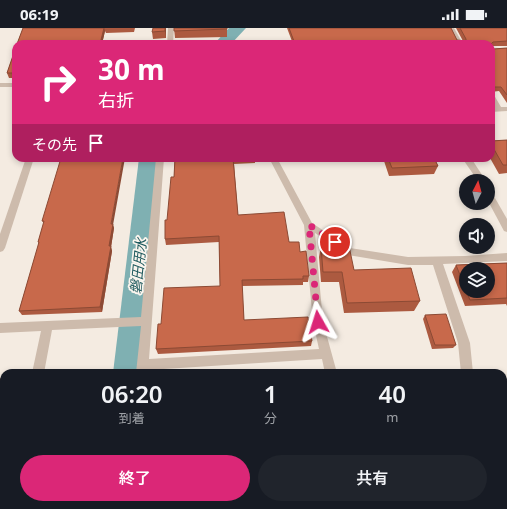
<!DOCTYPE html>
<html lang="ja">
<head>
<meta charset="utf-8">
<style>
  :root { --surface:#171b24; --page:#20242c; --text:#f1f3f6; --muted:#9ea1a6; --accent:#db2777 }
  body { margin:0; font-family:"Noto Sans","Noto Sans JP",sans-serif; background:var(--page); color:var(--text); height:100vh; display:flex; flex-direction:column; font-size:15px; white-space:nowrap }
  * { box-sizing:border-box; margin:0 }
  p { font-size:13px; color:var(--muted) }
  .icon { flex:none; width:22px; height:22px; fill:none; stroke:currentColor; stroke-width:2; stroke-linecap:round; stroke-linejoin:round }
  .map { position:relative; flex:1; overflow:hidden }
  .details { position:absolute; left:0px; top:341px; width:507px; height:140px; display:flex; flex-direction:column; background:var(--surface); border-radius:12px 12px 0 0; box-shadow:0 2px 6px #0003 }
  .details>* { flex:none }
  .top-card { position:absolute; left:12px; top:12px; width:483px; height:122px; border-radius:12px; box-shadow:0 2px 6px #0003; background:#db2777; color:#fff; overflow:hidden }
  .needle { width:26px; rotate:6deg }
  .controls { position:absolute; left:459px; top:146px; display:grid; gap:8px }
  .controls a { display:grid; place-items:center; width:36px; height:36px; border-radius:50%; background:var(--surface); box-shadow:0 2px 6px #0003; font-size:20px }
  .pin { position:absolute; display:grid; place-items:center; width:34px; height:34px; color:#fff; margin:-17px; border:2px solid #fff; border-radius:50%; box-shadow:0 1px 4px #0007 }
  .me { position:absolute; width:44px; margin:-22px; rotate:354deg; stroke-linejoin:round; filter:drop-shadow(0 0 3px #0008) }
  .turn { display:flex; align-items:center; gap:14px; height:84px; padding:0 20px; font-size:18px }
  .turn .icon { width:52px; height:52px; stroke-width:2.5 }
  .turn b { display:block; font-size:28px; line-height:34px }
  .then { display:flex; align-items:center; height:38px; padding:0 20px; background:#0003; gap:8px; font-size:15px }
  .eta { display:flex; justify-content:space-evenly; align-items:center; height:68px; text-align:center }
  .eta b { font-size:24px; font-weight:600; line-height:28px }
  .cta { display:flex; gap:8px; margin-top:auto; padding:8px 20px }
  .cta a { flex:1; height:46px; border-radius:24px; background:var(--accent); color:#fff; font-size:16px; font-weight:600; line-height:46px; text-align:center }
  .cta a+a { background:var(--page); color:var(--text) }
  .status { display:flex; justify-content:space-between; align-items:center; height:28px; padding:0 20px; background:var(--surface); direction:ltr }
  .status svg { height:11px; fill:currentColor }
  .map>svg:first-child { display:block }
</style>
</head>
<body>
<div class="status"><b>06:19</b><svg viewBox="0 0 49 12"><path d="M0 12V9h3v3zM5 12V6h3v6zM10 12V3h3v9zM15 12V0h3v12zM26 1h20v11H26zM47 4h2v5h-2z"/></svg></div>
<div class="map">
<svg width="507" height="481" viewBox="0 0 507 481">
  <rect width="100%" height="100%" fill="#f4ebe1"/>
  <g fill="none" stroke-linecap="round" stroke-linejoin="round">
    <!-- canal -->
    <g fill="#7fb0b2" fill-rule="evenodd">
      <path d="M 229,0 L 246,0 L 231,16 L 214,16 Z"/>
      <path d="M 139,130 L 159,130 L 141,345 L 113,345 Z"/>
      <rect x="96" y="477" width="34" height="4"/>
    </g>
    <!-- minor -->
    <g fill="#cdbbac" fill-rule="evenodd">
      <path d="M 168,0 L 174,0 L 173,16 L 167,16 Z"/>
      <path d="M 448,0 L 454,0 L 463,16 L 457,16 Z"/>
      <rect x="0" y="55" width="16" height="4"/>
      <path d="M 491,67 L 494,67 L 501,79 L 507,79 L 507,83 L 491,84 L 491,80 L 493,80 L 491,75 Z"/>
      <path d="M 26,130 L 34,130 L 5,220 L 3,223 L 0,224 L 0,206 Z"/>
      <path d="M 156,130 L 164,130 L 149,331 L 319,321 L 313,294 L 304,197 L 269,130 L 277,130 L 312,195 L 350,220 L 408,229 L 465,228 L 507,225 L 507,233 L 443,236 L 470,315 L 473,345 L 461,345 L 458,315 L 433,237 L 408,237 L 348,227 L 315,205 L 323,294 L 337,345 L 325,345 L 322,331 L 148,342 L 148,345 L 136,345 L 141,298 L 52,302 L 44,345 L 32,345 L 41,303 L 0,305 L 0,295 L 141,289 Z"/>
      <path d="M 462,130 L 471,130 L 486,153 L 478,153 Z"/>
      <path d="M 488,162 L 491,163 L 507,191 L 507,204 L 504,203 L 488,173 Z"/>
      <rect x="503" y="427" width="4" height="12"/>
      <path d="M 4,477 L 18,477 L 17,481 L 3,481 Z"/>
      <rect x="124" y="477" width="14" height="4"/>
      <rect x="470" y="477" width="14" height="4"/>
    </g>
  </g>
  <!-- wall -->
  <g fill="#ac5a40" fill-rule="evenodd">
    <path d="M 23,0 L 135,0 L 134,4 L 106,5 L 105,3 L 102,16 L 17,16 Z"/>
    <path d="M 166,0 L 166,10 L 153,11 L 152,4 Z"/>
    <path d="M 174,0 L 227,0 L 227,9 L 175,10 Z"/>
    <path d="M 287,0 L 451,0 L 457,12 L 463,13 L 456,0 L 507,0 L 507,18 L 492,18 L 493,21 L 507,20 L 507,75 L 499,63 L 491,64 L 491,16 L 293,16 Z"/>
    <path d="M 16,19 L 16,50 L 9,50 L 7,45 Z"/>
    <path d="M 507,112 L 507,145 L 499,146 L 490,130 L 491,130 L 491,113 Z"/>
    <path d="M 175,130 L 255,130 L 255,135 L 234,136 L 238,187 L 289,214 L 300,224 L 309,248 L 308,254 L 303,254 L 303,257 L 242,258 L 244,292 L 312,313 L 311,318 L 158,326 L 156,321 L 161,296 L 220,258 L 219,214 L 166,217 L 165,211 L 174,149 Z"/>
    <path d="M 383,130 L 434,130 L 438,138 L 434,146 L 389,148 Z"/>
    <path d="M 42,193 L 113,197 L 114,200 L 111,219 L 112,223 L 102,284 L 22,287 L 19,283 L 39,215 L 38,214 L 44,195 Z"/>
    <path d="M 321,218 L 354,242 L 420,273 L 414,283 L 344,285 L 339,254 L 321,254 L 319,229 Z"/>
    <path d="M 507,235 L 507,278 L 506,276 L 465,278 L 452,244 L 456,237 ZM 466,241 L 488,263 L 466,263 Z"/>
    <path d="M 425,287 L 456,317 L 453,320 L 432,321 L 423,291 Z"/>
    <path d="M 236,477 L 260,477 L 236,478 Z"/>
    <path d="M 366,477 L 445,477 L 446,481 L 367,481 Z"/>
  </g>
  <!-- shaded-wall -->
  <g fill="#8c4a34">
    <path d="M 104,0 L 105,3 L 102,16 L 100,16 Z"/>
    <path d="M 165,0 L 166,0 L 166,10 L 165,3 Z"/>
    <path d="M 123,130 L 125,130 L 113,197 L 114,200 L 111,219 L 112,223 L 102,284 L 100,279 L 109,218 L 111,196 Z"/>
    <path d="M 4,351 L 4,380 L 0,395 L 0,365 Z"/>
  </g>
  <!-- building -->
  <g fill="#c8694b" stroke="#8c4a34">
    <path d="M 23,0 L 104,0 L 100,16 L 17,16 Z"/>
    <path d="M 153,0 L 165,0 L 165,3 L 152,4 Z"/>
    <path d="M 174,0 L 227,0 L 227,1 L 174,3 Z"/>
    <path d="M 289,0 L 451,0 L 457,12 L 466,13 L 466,11 L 460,0 L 507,0 L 507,13 L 493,14 L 491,16 L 493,21 L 507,20 L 507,67 L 501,59 L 491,59 L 491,16 L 295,16 Z"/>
    <path d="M 16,19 L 16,45 L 7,45 Z"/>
    <path d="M 507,112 L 507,137 L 503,137 L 491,116 L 491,113 Z"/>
    <path d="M 61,130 L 123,130 L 111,196 L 113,196 L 109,218 L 111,218 L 100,279 L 19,283 L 39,214 L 38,214 L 44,193 L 42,193 Z"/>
    <path d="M 175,130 L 233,130 L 238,187 L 284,184 L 289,214 L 299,214 L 300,224 L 306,223 L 309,248 L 303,248 L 303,251 L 242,252 L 244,292 L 308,289 L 312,313 L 156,321 L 158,296 L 161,296 L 164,260 L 220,258 L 219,208 L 165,211 L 165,192 L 167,192 L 171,149 L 174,149 Z"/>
    <path d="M 388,130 L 434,130 L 438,138 L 392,140 Z"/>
    <path d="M 321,218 L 349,218 L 354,242 L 411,240 L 420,273 L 347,275 L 342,244 L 323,244 Z"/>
    <path d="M 507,235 L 507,270 L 470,272 L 466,263 L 488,263 L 488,241 L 466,241 L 466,262 L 456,237 Z"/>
    <path d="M 446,286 L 456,317 L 435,317 L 425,287 Z"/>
    <path d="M 0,351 L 4,351 L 0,365 Z"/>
    <path d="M 370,477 L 445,477 L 446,481 L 370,481 Z"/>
  </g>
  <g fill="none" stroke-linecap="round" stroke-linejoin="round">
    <!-- route -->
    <path stroke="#db2777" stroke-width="7" stroke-dasharray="0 12.6" d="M 318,294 L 309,197 L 335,214"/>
  </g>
  <g text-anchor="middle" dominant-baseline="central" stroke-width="3.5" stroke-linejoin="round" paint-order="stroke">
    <!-- water labels -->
    <g font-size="14" font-style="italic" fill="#1f5a5e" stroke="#fbf5ee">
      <text transform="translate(138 238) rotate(-84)">磐田用水</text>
    </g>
  </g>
</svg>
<div class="controls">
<a><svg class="needle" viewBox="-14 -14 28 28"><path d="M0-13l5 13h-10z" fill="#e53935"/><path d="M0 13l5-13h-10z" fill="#9ea1a6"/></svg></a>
<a><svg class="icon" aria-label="sound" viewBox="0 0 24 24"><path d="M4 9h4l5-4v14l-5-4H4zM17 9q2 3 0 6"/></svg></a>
<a><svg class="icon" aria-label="layers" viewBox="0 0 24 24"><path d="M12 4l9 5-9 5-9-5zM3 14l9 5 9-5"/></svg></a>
</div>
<div class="pin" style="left:335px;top:214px;background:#d93025"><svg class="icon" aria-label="arrive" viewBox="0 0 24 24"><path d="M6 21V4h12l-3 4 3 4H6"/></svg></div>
<svg class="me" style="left:318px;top:294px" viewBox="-20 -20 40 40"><path d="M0-17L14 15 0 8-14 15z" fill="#db2777" stroke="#fff" stroke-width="4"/></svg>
<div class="top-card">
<div class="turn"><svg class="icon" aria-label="right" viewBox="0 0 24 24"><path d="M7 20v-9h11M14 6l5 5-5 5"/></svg><div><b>30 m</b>右折</div></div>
<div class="then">その先<svg class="icon" aria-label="arrive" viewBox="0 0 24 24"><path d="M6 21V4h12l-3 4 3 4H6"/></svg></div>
</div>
<section class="details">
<div class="eta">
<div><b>06:20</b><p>到着</p></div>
<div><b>1</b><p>分</p></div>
<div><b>40</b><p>m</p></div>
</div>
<div class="cta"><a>終了</a><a>共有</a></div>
</section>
</div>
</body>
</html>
